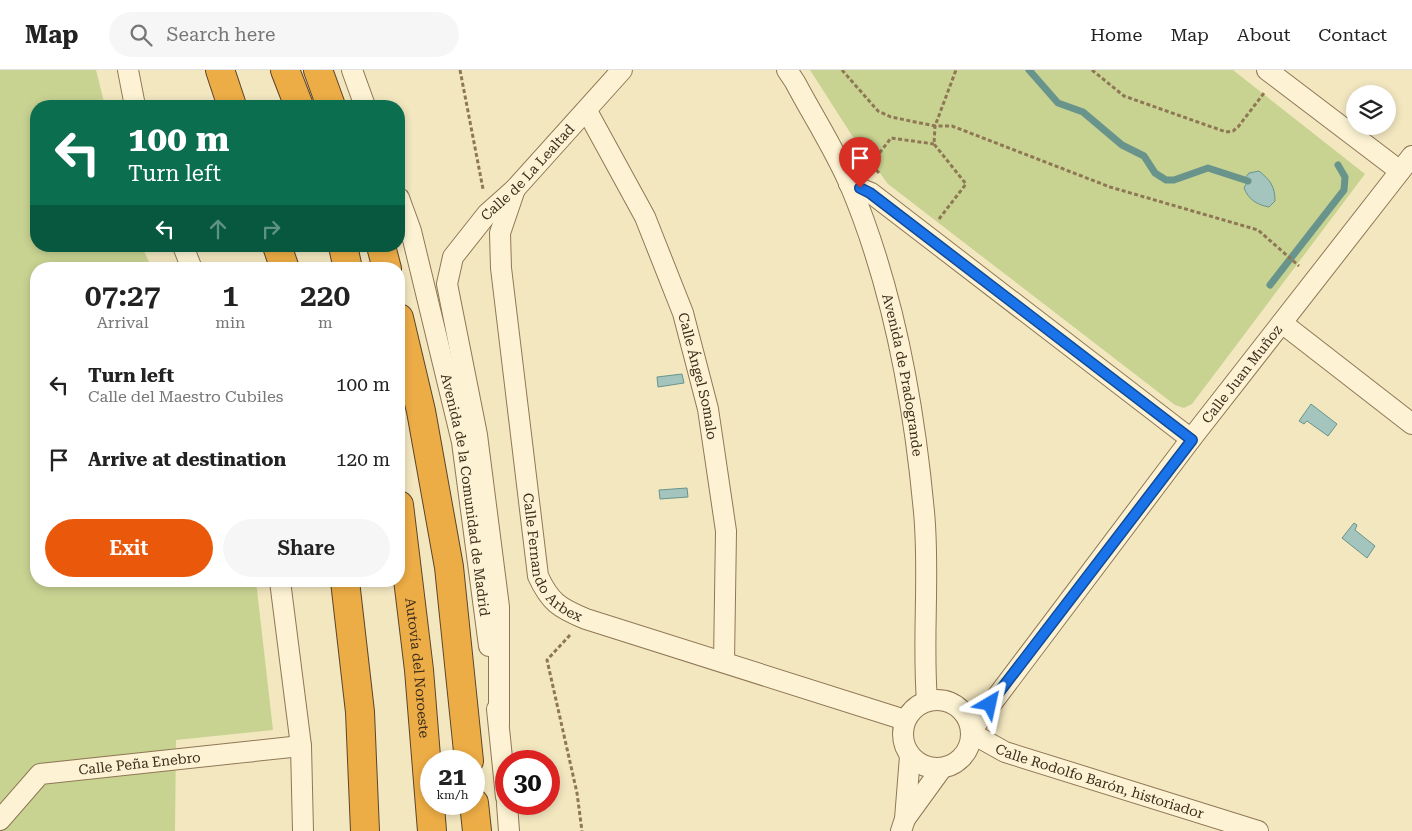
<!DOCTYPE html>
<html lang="en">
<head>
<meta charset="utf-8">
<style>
  :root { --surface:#fff; --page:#f6f6f6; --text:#222; --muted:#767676; --line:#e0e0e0; --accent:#ea580c }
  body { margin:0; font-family:"Roboto Serif",serif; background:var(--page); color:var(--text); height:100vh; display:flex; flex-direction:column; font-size:19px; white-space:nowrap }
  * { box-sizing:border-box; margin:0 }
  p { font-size:16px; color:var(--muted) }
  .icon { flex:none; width:28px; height:28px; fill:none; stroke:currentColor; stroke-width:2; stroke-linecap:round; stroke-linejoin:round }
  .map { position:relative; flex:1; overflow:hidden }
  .drawer { position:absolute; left:30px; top:192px; width:375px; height:325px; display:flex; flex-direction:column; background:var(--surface); border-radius:20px; box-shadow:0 2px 8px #0003 }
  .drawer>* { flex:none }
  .guide { position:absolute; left:30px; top:30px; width:375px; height:152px; border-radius:20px; box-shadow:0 2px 8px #0003; background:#0b6e4f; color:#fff; overflow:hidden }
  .controls { position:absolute; left:1346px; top:15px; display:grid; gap:10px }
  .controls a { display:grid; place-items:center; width:50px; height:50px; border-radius:50%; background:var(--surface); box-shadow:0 2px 8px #0003; font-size:25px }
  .speed { position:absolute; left:420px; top:680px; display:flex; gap:10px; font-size:25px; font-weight:700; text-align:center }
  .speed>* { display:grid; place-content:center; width:65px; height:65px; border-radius:50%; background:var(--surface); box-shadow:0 2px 8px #0003; line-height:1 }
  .speed small { font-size:12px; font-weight:400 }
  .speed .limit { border:8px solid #d22; background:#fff; color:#111 }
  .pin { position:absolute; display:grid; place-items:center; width:42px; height:42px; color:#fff; margin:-51px -21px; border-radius:50% 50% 50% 0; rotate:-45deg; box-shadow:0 0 5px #0007 }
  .pin .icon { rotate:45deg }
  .me { position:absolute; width:55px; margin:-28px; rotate:36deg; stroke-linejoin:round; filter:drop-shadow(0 0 4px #0008) }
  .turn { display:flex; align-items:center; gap:18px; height:105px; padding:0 15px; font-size:22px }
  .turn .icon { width:65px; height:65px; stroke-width:2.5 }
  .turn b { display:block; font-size:35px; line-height:42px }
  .lanes { display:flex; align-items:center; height:48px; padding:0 15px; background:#0003; justify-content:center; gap:25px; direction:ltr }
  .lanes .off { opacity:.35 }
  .eta { display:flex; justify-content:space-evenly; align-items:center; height:85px; text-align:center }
  .eta b { font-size:30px; font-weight:600; line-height:35px }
  .action { display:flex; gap:10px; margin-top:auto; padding:10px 15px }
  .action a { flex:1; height:58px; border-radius:30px; background:var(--accent); color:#fff; font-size:20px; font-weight:600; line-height:58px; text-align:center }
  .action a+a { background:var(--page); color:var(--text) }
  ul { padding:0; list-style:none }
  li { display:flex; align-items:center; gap:15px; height:75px; padding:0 15px }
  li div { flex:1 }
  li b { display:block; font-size:19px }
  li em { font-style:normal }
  header { display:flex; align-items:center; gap:30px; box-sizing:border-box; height:70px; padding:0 25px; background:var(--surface); border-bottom:1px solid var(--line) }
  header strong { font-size:24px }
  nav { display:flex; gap:28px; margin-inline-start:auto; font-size:18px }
  .search { width:350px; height:45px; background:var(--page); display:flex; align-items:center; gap:12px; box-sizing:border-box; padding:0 18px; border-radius:28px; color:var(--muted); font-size:19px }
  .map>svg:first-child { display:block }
</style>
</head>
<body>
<header>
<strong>Map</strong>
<div class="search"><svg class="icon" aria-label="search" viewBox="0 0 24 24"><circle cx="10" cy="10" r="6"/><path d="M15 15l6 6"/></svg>Search here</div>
<nav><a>Home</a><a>Map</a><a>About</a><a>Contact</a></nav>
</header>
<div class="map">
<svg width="1412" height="761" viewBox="0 0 1412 761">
  <rect width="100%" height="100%" fill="#f3e7c0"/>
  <!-- green -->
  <g fill="#c8d392">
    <path d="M 0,0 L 96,0 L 105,36 L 36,36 L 36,176 L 142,176 L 152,199 L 36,199 L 36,511 L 256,511 L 273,660 L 176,670 L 175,761 L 0,761 Z"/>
    <path d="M 810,0 L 1233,0 L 1365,104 L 1192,334 L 1184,338 L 1175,335 L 888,114 L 851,64 Z"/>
  </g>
  <!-- water -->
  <g fill="#a3c5bd" stroke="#69948c">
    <path d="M 1259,101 C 1270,110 1275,116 1275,131 L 1269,137 C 1257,135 1248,129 1244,118 L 1248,111 L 1245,108 L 1249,103 Z"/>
    <path d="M 682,304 L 684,313 L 658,317 L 657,307 Z"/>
    <path d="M 1311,334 L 1337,354 L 1328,366 L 1307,351 L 1304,354 L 1299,351 Z"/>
    <path d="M 687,418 L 688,427 L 660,429 L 659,420 Z"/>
    <path d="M 1354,453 L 1357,455 L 1355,460 L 1375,476 L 1367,488 L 1342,468 Z"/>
  </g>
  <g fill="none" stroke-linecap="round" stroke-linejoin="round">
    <!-- stream -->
    <g stroke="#69948c" stroke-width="7">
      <path d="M 1029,0 L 1058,33 L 1083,42 L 1122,75 L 1144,86 L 1155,103 L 1166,110 L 1174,110 L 1208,98 L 1248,111"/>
      <path d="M 1270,215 L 1344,120 L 1345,107 L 1338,95"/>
    </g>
    <!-- minor casing -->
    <g stroke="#8f7755" stroke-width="22">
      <g id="minor">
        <path d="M 128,0 L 135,36"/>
        <path d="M 352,0 L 365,36"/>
        <path id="s1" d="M 787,0 L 795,12 C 813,46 835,80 850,115 C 893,217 914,333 924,442 C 930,505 922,568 927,631"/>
        <path d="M 1267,0 L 1400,101"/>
        <path id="s2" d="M 587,41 L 645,147 L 683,243 L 708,339 L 726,461 L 724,592"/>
        <path d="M 849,114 L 871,123 L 1191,369"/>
        <path id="s3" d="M 515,119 L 500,163 L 501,198 L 538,506 C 550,532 559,538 586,549 L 905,650"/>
        <path id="s4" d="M 399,128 L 411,161 L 462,372 L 489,576"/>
        <path d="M 183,176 L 192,199"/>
        <path d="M 1282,253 L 1412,354"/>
        <path d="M 280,511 L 301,676 L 303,761"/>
        <circle cx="937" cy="664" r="34"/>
        <path d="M 497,639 L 506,727"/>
        <path id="s5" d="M 499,653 L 499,537 L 477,365 L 447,214 L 453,187 L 487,144 L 515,119 L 622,0"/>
        <path id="s6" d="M 971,661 L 1191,369 L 1412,86"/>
        <path id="s7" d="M 971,663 L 1005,682 L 1258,761"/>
        <path d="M 507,734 L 509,761"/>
        <path d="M 905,749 L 942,698"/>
        <path id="s8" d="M 0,750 L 40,704 L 301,676"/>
        <path d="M 901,761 L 905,749 L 910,686"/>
      </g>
    </g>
    <!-- motorway casing -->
    <g stroke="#5c442a" stroke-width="30">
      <g id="motorway">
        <path d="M 220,0 L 232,36"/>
        <path d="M 285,0 L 299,36"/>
        <path d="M 318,0 L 331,36"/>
        <path d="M 277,176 L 285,199"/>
        <path d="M 343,176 L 348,199"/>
        <path d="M 381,176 L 387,199"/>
        <path d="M 399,248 L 421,341 L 449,497 L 469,691"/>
        <path id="s9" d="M 399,435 L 419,600 L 432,761"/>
        <path d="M 345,511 L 360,642 L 365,761"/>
        <path d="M 474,733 L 477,761"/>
      </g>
    </g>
    <!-- path -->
    <g stroke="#8f7755" stroke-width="3" stroke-dasharray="4 2.5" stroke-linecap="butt">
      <path d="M 460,0 L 483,119"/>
      <path d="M 842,0 L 878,41 L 891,47 L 935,56 L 956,0"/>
      <path d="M 1092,0 L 1124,26 L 1226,62 L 1233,61 L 1238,57 L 1264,23"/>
      <path d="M 879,103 L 871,94 L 891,68 L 934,74"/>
      <path d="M 939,149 L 966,114 L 934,74 L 935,56 L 952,56 L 1110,117 L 1258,160 L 1299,196"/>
      <path d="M 570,565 L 547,590 L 577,723 L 582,761"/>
    </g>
    <!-- minor -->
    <use href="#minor" stroke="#fdf3d4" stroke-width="20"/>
    <!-- motorway -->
    <use href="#motorway" stroke="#edad46" stroke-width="28"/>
  </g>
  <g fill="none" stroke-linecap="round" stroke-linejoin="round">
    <!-- route casing -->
    <g stroke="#114b97" stroke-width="12">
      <path id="route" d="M 860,118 L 870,123 L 1192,370 L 990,634"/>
    </g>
    <!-- route -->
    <use href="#route" stroke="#1a73e8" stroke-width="9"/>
  </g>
  <g text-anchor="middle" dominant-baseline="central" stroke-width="4.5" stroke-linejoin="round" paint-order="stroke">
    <!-- street labels -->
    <g font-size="14" fill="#3c2d1c" stroke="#f9f0d0">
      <text stroke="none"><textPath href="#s5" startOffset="584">Calle de La Lealtad</textPath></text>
      <text stroke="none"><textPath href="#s1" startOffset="329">Avenida de Pradogrande</textPath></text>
      <text stroke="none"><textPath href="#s6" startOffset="448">Calle Juan Muñoz</textPath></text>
      <text stroke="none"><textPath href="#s2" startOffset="289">Calle Ángel Somalo</textPath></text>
      <text stroke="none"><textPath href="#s4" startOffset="305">Avenida de la Comunidad de Madrid</textPath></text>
      <text stroke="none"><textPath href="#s3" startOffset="381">Calle Fernando Arbex</textPath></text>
      <text stroke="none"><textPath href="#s9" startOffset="164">Autovía del Noroeste</textPath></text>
      <text stroke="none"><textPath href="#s8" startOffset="161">Calle Peña Enebro</textPath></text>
      <text stroke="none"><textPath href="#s7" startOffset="138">Calle Rodolfo Barón, historiador</textPath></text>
    </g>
  </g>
</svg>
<div class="controls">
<a><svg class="icon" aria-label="layers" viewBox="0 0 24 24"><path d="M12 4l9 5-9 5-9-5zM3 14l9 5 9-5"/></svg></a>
</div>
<div class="speed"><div>21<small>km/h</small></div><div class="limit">30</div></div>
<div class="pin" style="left:860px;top:118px;background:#d93025"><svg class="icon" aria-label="arrive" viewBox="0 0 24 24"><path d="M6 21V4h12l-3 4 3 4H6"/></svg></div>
<svg class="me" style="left:990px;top:634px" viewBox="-20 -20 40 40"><path d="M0-17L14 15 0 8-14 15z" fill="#1a73e8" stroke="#fff" stroke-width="4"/></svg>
<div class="guide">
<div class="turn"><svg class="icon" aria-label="left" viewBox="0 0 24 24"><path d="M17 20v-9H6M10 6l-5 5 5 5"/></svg><div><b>100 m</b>Turn left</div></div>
<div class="lanes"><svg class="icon" aria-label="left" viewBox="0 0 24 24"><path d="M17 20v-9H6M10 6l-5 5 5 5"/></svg><svg class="icon off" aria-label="ahead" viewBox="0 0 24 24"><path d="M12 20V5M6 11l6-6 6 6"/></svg><svg class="icon off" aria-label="right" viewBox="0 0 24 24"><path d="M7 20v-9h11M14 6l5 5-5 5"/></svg></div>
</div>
<section class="drawer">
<div class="eta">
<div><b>07:27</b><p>Arrival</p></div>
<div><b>1</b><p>min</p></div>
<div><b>220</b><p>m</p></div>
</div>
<ul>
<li><svg class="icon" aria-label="left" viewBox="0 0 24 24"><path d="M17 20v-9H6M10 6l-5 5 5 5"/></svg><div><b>Turn left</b><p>Calle del Maestro Cubiles</p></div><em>100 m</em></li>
<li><svg class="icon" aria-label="arrive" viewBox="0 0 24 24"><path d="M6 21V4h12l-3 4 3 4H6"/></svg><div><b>Arrive at destination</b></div><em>120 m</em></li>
</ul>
<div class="action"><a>Exit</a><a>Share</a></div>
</section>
</div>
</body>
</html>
